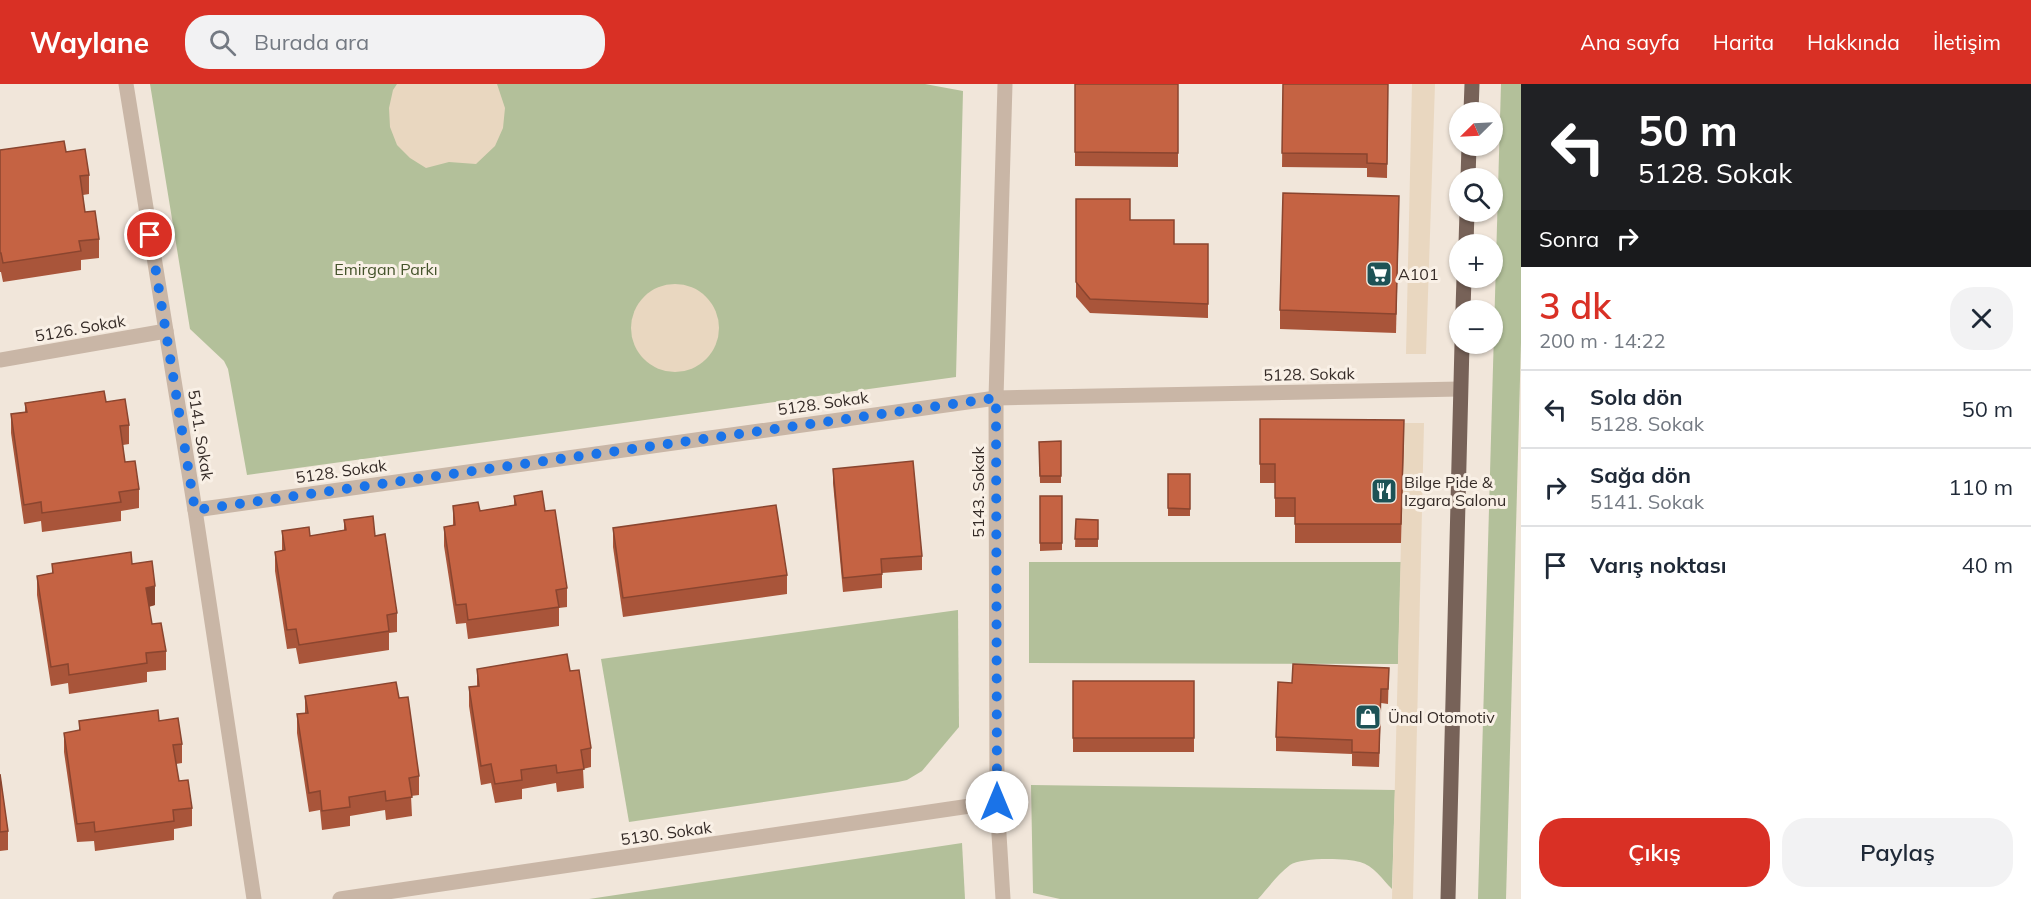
<!DOCTYPE html>
<html lang="tr">
<head>
<meta charset="utf-8">
<style>
  :root { --surface:#fff; --page:#f2f2f3; --text:#1f2937; --muted:#747a83; --line:#e0e1e3; --accent:#d93025 }
  body { margin:0; font-family:Mulish,sans-serif; background:var(--page); color:var(--text); height:100vh; display:flex; flex-direction:column; font-size:22px; white-space:nowrap }
  * { box-sizing:border-box; margin:0 }
  p { font-size:20px; color:var(--muted) }
  .icon { flex:none; width:33px; height:33px; fill:none; stroke:currentColor; stroke-width:2; stroke-linecap:round; stroke-linejoin:round }
  .map { position:relative; flex:1; overflow:hidden }
  .sheet { display:flex; flex-direction:column; background:var(--surface); width:510px }
  .sheet>* { flex:none }
  .hud { background:#202124; color:#fff; overflow:hidden }
  .needle { width:39px; rotate:246deg }
  .fabs { position:absolute; left:1449px; top:18px; display:grid; gap:12px }
  .fabs a { display:grid; place-items:center; width:54px; height:54px; border-radius:50%; background:var(--surface); box-shadow:0 2px 4px #0004; font-size:30px }
  .pin { position:absolute; display:grid; place-items:center; width:51px; height:51px; color:#fff; margin:-26px; border:3px solid #fff; border-radius:50%; box-shadow:0 2px 6px #0007 }
  .me { position:absolute; width:66px; margin:-33px; rotate:0deg; stroke-linejoin:round; filter:drop-shadow(0 0 4px #0008) }
  .turn { display:flex; align-items:center; gap:21px; height:126px; padding:0 18px; font-size:27px }
  .turn .icon { width:78px; height:78px; stroke-width:2.5 }
  .turn b { display:block; font-size:42px; line-height:51px }
  .then { display:flex; align-items:center; height:57px; padding:0 18px; background:#0003; gap:12px; font-size:22px }
  .round { display:grid; place-items:center; flex:none; width:63px; height:63px; border-radius:24px; background:var(--page) }
  .summary { display:flex; align-items:center; justify-content:space-between; height:102px; padding:0 18px }
  h1 { font-size:36px; font-weight:600; line-height:45px; color:var(--accent) }
  .primary-button { display:flex; gap:12px; margin-top:auto; padding:12px 18px }
  .primary-button a { flex:1; height:69px; border-radius:24px; background:var(--accent); color:#fff; font-size:24px; font-weight:600; line-height:69px; text-align:center }
  .primary-button a+a { background:var(--page); color:var(--text) }
  ul { padding:0; list-style:none }
  li { display:flex; align-items:center; gap:18px; height:78px; padding:0 18px; border-top:2px solid var(--line) }
  li div { flex:1 }
  li b { display:block; font-size:22px }
  li em { font-style:normal }
  header { display:flex; align-items:center; gap:36px; box-sizing:border-box; height:84px; padding:0 30px; background:var(--accent); color:#fff }
  header strong { font-size:28px }
  nav { display:flex; gap:33px; margin-inline-start:auto; font-size:21px }
  .search { width:420px; height:54px; background:var(--page); display:flex; align-items:center; gap:15px; box-sizing:border-box; padding:0 21px; border-radius:24px; color:var(--muted); font-size:22px }
  main { display:flex; flex:1; min-height:0 }
  .map>svg:first-child { display:block }
</style>
</head>
<body>
<header>
<strong>Waylane</strong>
<div class="search"><svg class="icon" aria-label="search" viewBox="0 0 24 24"><circle cx="10" cy="10" r="6"/><path d="M15 15l6 6"/></svg>Burada ara</div>
<nav><a>Ana sayfa</a><a>Harita</a><a>Hakkında</a><a>İletişim</a></nav>
</header>
<main>
<div class="map">
<svg width="1521" height="815" viewBox="0 0 1521 815">
  <rect width="100%" height="100%" fill="#f1e6da"/>
  <!-- green -->
  <g fill="#b3c09a">
    <path d="M 150,0 L 925,0 L 963,7 L 956,293 L 247,391 L 228,285 L 224,277 L 190,245 Z"/>
    <path d="M 1501,0 L 1521,0 L 1521,258 L 1506,815 L 1478,815 Z"/>
    <path d="M 1029,478 L 1401,478 L 1398,580 L 1029,579 Z"/>
    <path d="M 958,526 L 959,643 L 922,687 L 907,696 L 898,698 L 629,738 L 601,575 Z"/>
    <path d="M 1031,701 L 1395,706 L 1392,805 C 1383,796 1373,781 1360,778 C 1347,774 1301,773 1290,781 C 1278,790 1268,804 1258,815 L 1060,815 L 1033,809 Z"/>
    <path d="M 962,759 L 965,815 L 589,815 Z"/>
  </g>
  <!-- plaza -->
  <g fill="#e9d7c0">
    <path d="M 397,0 L 497,0 L 505,24 L 503,44 L 495,62 L 476,80 L 449,78 L 426,84 L 410,74 L 397,61 L 390,43 L 389,24 L 393,6 Z"/>
    <path d="M 1412,0 L 1435,0 L 1426,270 L 1406,270 Z"/>
    <circle cx="675" cy="244" r="44"/>
    <path d="M 1404,339 L 1424,339 L 1413,815 L 1392,815 Z"/>
  </g>
  <g fill="none" stroke-linecap="round" stroke-linejoin="round">
    <!-- lane -->
    <g stroke="#c9b6a6" stroke-width="15">
      <path d="M 126,0 L 195,426 L 254,815"/>
      <path d="M 0,276 L 166,247"/>
      <path d="M 195,426 L 996,314"/>
    </g>
    <!-- street -->
    <g stroke="#c9b6a6" stroke-width="15">
      <path d="M 996,314 L 1460,305"/>
      <path d="M 340,815 L 997,718"/>
      <path d="M 1003,815 L 997,718 L 996,314 L 1005,0"/>
    </g>
    <!-- primary -->
    <g stroke="#776258" stroke-width="15">
      <path d="M 1471,28 L 1472,0"/>
      <path d="M 1468,94 L 1469,62"/>
      <path d="M 1466,160 L 1467,128"/>
      <path d="M 1463,226 L 1464,194"/>
      <path d="M 1448,815 L 1462,260"/>
    </g>
  </g>
  <!-- wall -->
  <g fill="#a9553a">
    <path d="M 1075,0 L 1178,0 L 1178,83 L 1075,82 Z"/>
    <path d="M 1283,0 L 1388,0 L 1387,94 L 1367,93 L 1367,84 L 1282,83 Z"/>
    <path d="M 0,66 L 66,68 L 89,91 L 89,110 L 83,111 L 85,128 L 99,155 L 99,174 L 81,176 L 81,186 L 3,198 L 1,188 L 0,188 Z"/>
    <path d="M 1076,115 L 1130,136 L 1174,160 L 1208,160 L 1208,234 L 1090,229 L 1076,213 Z"/>
    <path d="M 1399,131 L 1396,249 L 1280,245 L 1280,226 Z"/>
    <path d="M 106,318 L 129,341 L 129,360 L 123,361 L 125,378 L 139,405 L 139,424 L 121,427 L 121,437 L 42,448 L 41,437 L 24,440 L 11,349 L 11,330 L 25,328 L 25,319 Z"/>
    <path d="M 1260,335 L 1404,355 L 1401,459 L 1295,459 L 1295,433 L 1275,433 L 1275,399 L 1260,399 Z"/>
    <path d="M 1061,357 L 1061,399 L 1040,399 L 1039,358 Z"/>
    <path d="M 833,385 L 922,472 L 922,486 L 882,489 L 882,504 L 843,508 L 833,399 Z"/>
    <rect x="1168" y="390" width="22" height="42"/>
    <path d="M 514,412 L 545,427 L 567,504 L 567,523 L 559,524 L 559,542 L 468,555 L 466,539 L 456,540 L 444,462 L 444,443 L 453,441 L 453,422 L 480,427 L 514,421 Z"/>
    <path d="M 1040,412 L 1062,412 L 1062,466 L 1040,467 Z"/>
    <path d="M 1076,435 L 1098,436 L 1098,463 L 1075,463 Z"/>
    <path d="M 344,436 L 375,452 L 397,529 L 397,548 L 389,549 L 389,566 L 299,580 L 296,564 L 287,565 L 275,487 L 275,468 L 282,467 L 282,447 L 310,452 L 344,446 Z"/>
    <path d="M 613,444 L 787,491 L 787,510 L 623,533 L 613,463 Z"/>
    <path d="M 52,480 L 132,480 L 155,521 L 149,523 L 152,540 L 166,567 L 166,586 L 147,588 L 147,598 L 69,610 L 68,599 L 51,602 L 37,511 L 37,492 L 52,489 Z"/>
    <path d="M 1389,584 L 1388,620 L 1381,619 L 1379,683 L 1352,682 L 1352,670 L 1276,667 L 1276,653 L 1292,599 Z"/>
    <path d="M 477,585 L 570,587 L 591,664 L 591,683 L 583,685 L 584,704 L 557,708 L 556,699 L 522,705 L 522,715 L 495,719 L 491,699 L 481,701 L 469,622 L 469,603 L 477,603 Z"/>
    <rect x="1073" y="597" width="121" height="71"/>
    <path d="M 305,612 L 399,614 L 419,692 L 419,711 L 411,712 L 412,732 L 386,736 L 385,726 L 350,732 L 350,742 L 322,746 L 320,726 L 309,728 L 297,649 L 297,630 L 305,629 Z"/>
    <path d="M 79,637 L 159,637 L 182,660 L 182,679 L 176,680 L 179,697 L 192,724 L 192,742 L 174,745 L 174,756 L 95,767 L 94,757 L 77,758 L 64,668 L 64,649 L 79,647 Z"/>
    <path d="M 0,690 L 8,747 L 8,766 L 0,767 Z"/>
  </g>
  <!-- shaded-wall -->
  <path fill="#8a452f" d="M 155,502 L 155,521 L 146,523 L 146,504 Z"/>
  <!-- building -->
  <g fill="#c56343" stroke="#8a452f" stroke-width="1.5">
    <path d="M 1075,0 L 1178,0 L 1178,69 L 1075,68 Z"/>
    <path d="M 1283,0 L 1388,0 L 1387,80 L 1367,79 L 1367,70 L 1282,69 Z"/>
    <path d="M 64,57 L 66,68 L 85,65 L 89,91 L 80,92 L 85,128 L 95,127 L 99,155 L 79,157 L 81,167 L 3,179 L 1,169 L 0,169 L 0,66 Z"/>
    <path d="M 1283,109 L 1399,112 L 1396,230 L 1280,226 Z"/>
    <path d="M 1076,115 L 1130,115 L 1130,136 L 1174,136 L 1174,160 L 1208,160 L 1208,220 L 1090,215 L 1076,198 Z"/>
    <path d="M 104,307 L 106,318 L 125,315 L 129,341 L 120,342 L 125,378 L 135,377 L 139,405 L 119,408 L 121,418 L 42,429 L 41,418 L 24,421 L 11,330 L 27,328 L 25,319 Z"/>
    <path d="M 1260,335 L 1404,336 L 1401,440 L 1295,440 L 1295,414 L 1275,414 L 1275,380 L 1260,380 Z"/>
    <path d="M 1061,357 L 1061,392 L 1040,392 L 1039,358 Z"/>
    <path d="M 913,377 L 922,472 L 881,475 L 882,490 L 843,494 L 833,385 Z"/>
    <path d="M 1168,390 L 1190,390 L 1190,425 L 1168,424 Z"/>
    <path d="M 542,407 L 545,427 L 555,426 L 567,504 L 556,506 L 559,523 L 468,536 L 466,520 L 456,521 L 444,443 L 455,441 L 453,422 L 478,418 L 480,427 L 516,421 L 514,412 Z"/>
    <rect x="1040" y="412" width="22" height="47"/>
    <path d="M 776,421 L 787,491 L 623,514 L 613,444 Z"/>
    <path d="M 373,432 L 375,452 L 385,450 L 397,529 L 387,531 L 389,547 L 299,561 L 296,545 L 287,546 L 275,468 L 285,466 L 282,447 L 309,443 L 310,452 L 346,446 L 344,436 Z"/>
    <path d="M 1076,435 L 1098,436 L 1098,455 L 1075,455 Z"/>
    <path d="M 131,468 L 132,480 L 152,477 L 155,502 L 146,504 L 152,540 L 161,539 L 166,567 L 146,569 L 147,579 L 69,591 L 68,580 L 51,583 L 37,492 L 53,489 L 52,480 Z"/>
    <path d="M 567,570 L 570,587 L 579,586 L 591,664 L 581,666 L 584,685 L 557,689 L 556,681 L 521,686 L 522,696 L 495,700 L 491,680 L 481,682 L 469,603 L 479,602 L 477,585 Z"/>
    <path d="M 1293,580 L 1389,584 L 1388,605 L 1381,605 L 1379,669 L 1352,668 L 1352,656 L 1276,653 L 1278,598 L 1292,599 Z"/>
    <rect x="1073" y="597" width="121" height="57"/>
    <path d="M 396,598 L 399,614 L 408,613 L 419,692 L 409,694 L 412,713 L 386,717 L 385,707 L 349,713 L 350,723 L 322,727 L 320,707 L 309,709 L 297,630 L 308,629 L 305,612 Z"/>
    <path d="M 158,626 L 159,637 L 178,634 L 182,660 L 173,661 L 179,697 L 188,696 L 192,724 L 173,726 L 174,737 L 95,748 L 94,738 L 77,740 L 64,649 L 80,646 L 79,637 Z"/>
    <path d="M 0,690 L 8,747 L 0,748 Z"/>
  </g>
  <g fill="none" stroke-linecap="round" stroke-linejoin="round">
    <!-- route -->
    <path stroke="#1a73e8" stroke-width="10" stroke-dasharray="0 18" d="M 150,151 L 195,426 L 996,314 L 997,718"/>
  </g>
  <!-- icons -->
  <defs>
    <g id="supermarket-square" transform="scale(1.35)"><rect x="-9" y="-9" width="18" height="18" rx="4" fill="#1d5256" stroke="#f9f0e6"/><path d="M-6-5.5h2.5l.6 2H6L4.5 2H-2.5L-4.4-4H-6ZM-1.5 3.2a1.3 1.3 0 1 0 .1 0ZM3 3.2a1.3 1.3 0 1 0 .1 0Z" fill="#fff"/></g>
    <g id="restaurant-square" transform="scale(1.35)"><rect x="-9" y="-9" width="18" height="18" rx="4" fill="#1d5256" stroke="#f9f0e6"/><path d="M-5-6h1v4h1v-4h1v4h1v-4h1v5L-1.5 .5V6h-2V.5L-5-1ZM5-6V6H3V1.5H1.5Q1.5-4 5-6Z" fill="#fff"/></g>
    <g id="shop-square" transform="scale(1.35)"><rect x="-9" y="-9" width="18" height="18" rx="4" fill="#1d5256" stroke="#f9f0e6"/><path d="M-5-2.5h2.3a2.7 3.5 0 0 1 5.4 0H5L5.5 6h-11ZM-1.5-2.5h3a1.5 2.3 0 0 0-3 0Z" fill="#fff"/></g>
  </defs>
  <g fill-rule="evenodd">
    <use href="#supermarket-square" x="1379" y="190"/>
    <use href="#restaurant-square" x="1384" y="407"/>
    <use href="#shop-square" x="1368" y="633"/>
  </g>
  <g text-anchor="middle" dominant-baseline="central" stroke-width="6" stroke-linejoin="round" paint-order="stroke">
    <!-- park labels -->
    <g font-size="16" fill="#44532b" stroke="#f9f0e6">
      <text x="386" y="185">Emirgan Parkı</text>
    </g>
    <!-- poi labels -->
    <g font-size="16" fill="#352b27" stroke="#f9f0e6" text-anchor="start">
      <text x="1398" y="190">A101</text>
      <text x="1404" y="398">Bilge Pide &amp;<tspan x="1404" dy="18">Izgara Salonu</tspan></text>
      <text x="1388" y="633">Ünal Otomotiv</text>
    </g>
    <!-- street labels -->
    <g font-size="16" fill="#352b27" stroke="#f9f0e6">
      <text transform="translate(80 244) rotate(-10)">5126. Sokak</text>
      <text transform="translate(1309 290) rotate(-1)">5128. Sokak</text>
      <text transform="translate(823 319) rotate(-8)">5128. Sokak</text>
      <text transform="translate(201 351) rotate(81)">5141. Sokak</text>
      <text transform="translate(341 387) rotate(-8)">5128. Sokak</text>
      <text transform="translate(978 408) rotate(-90)">5143. Sokak</text>
      <text transform="translate(666 749) rotate(-8)">5130. Sokak</text>
    </g>
  </g>
</svg>
<div class="fabs">
<a><svg class="needle" viewBox="-14 -14 28 28"><path d="M0-13l5 13h-10z" fill="#e53935"/><path d="M0 13l5-13h-10z" fill="#747a83"/></svg></a>
<a><svg class="icon" aria-label="search" viewBox="0 0 24 24"><circle cx="10" cy="10" r="6"/><path d="M15 15l6 6"/></svg></a>
<a>+</a>
<a>−</a>
</div>
<div class="pin" style="left:150px;top:151px;background:#d93025"><svg class="icon" aria-label="arrive" viewBox="0 0 24 24"><path d="M6 21V4h12l-3 4 3 4H6"/></svg></div>
<svg class="me" style="left:997px;top:718px" viewBox="-20 -20 40 40"><circle r="19" fill="#fff"/><path d="M0-13L10 11 0 6-10 11z" fill="#1a73e8"/></svg>
</div>
<section class="sheet">
<div class="hud">
<div class="turn"><svg class="icon" aria-label="left" viewBox="0 0 24 24"><path d="M17 20v-9H6M10 6l-5 5 5 5"/></svg><div><b>50 m</b>5128. Sokak</div></div>
<div class="then">Sonra<svg class="icon" aria-label="right" viewBox="0 0 24 24"><path d="M7 20v-9h11M14 6l5 5-5 5"/></svg></div>
</div>
<div class="summary"><div><h1>3 dk</h1><p>200 m · 14:22</p></div><a class="round"><svg class="icon" aria-label="close" viewBox="0 0 24 24"><path d="M6 6l12 12M18 6L6 18"/></svg></a></div>
<ul>
<li><svg class="icon" aria-label="left" viewBox="0 0 24 24"><path d="M17 20v-9H6M10 6l-5 5 5 5"/></svg><div><b>Sola dön</b><p>5128. Sokak</p></div><em>50 m</em></li>
<li><svg class="icon" aria-label="right" viewBox="0 0 24 24"><path d="M7 20v-9h11M14 6l5 5-5 5"/></svg><div><b>Sağa dön</b><p>5141. Sokak</p></div><em>110 m</em></li>
<li><svg class="icon" aria-label="arrive" viewBox="0 0 24 24"><path d="M6 21V4h12l-3 4 3 4H6"/></svg><div><b>Varış noktası</b></div><em>40 m</em></li>
</ul>
<div class="primary-button"><a>Çıkış</a><a>Paylaş</a></div>
</section>
</main>
</body>
</html>
